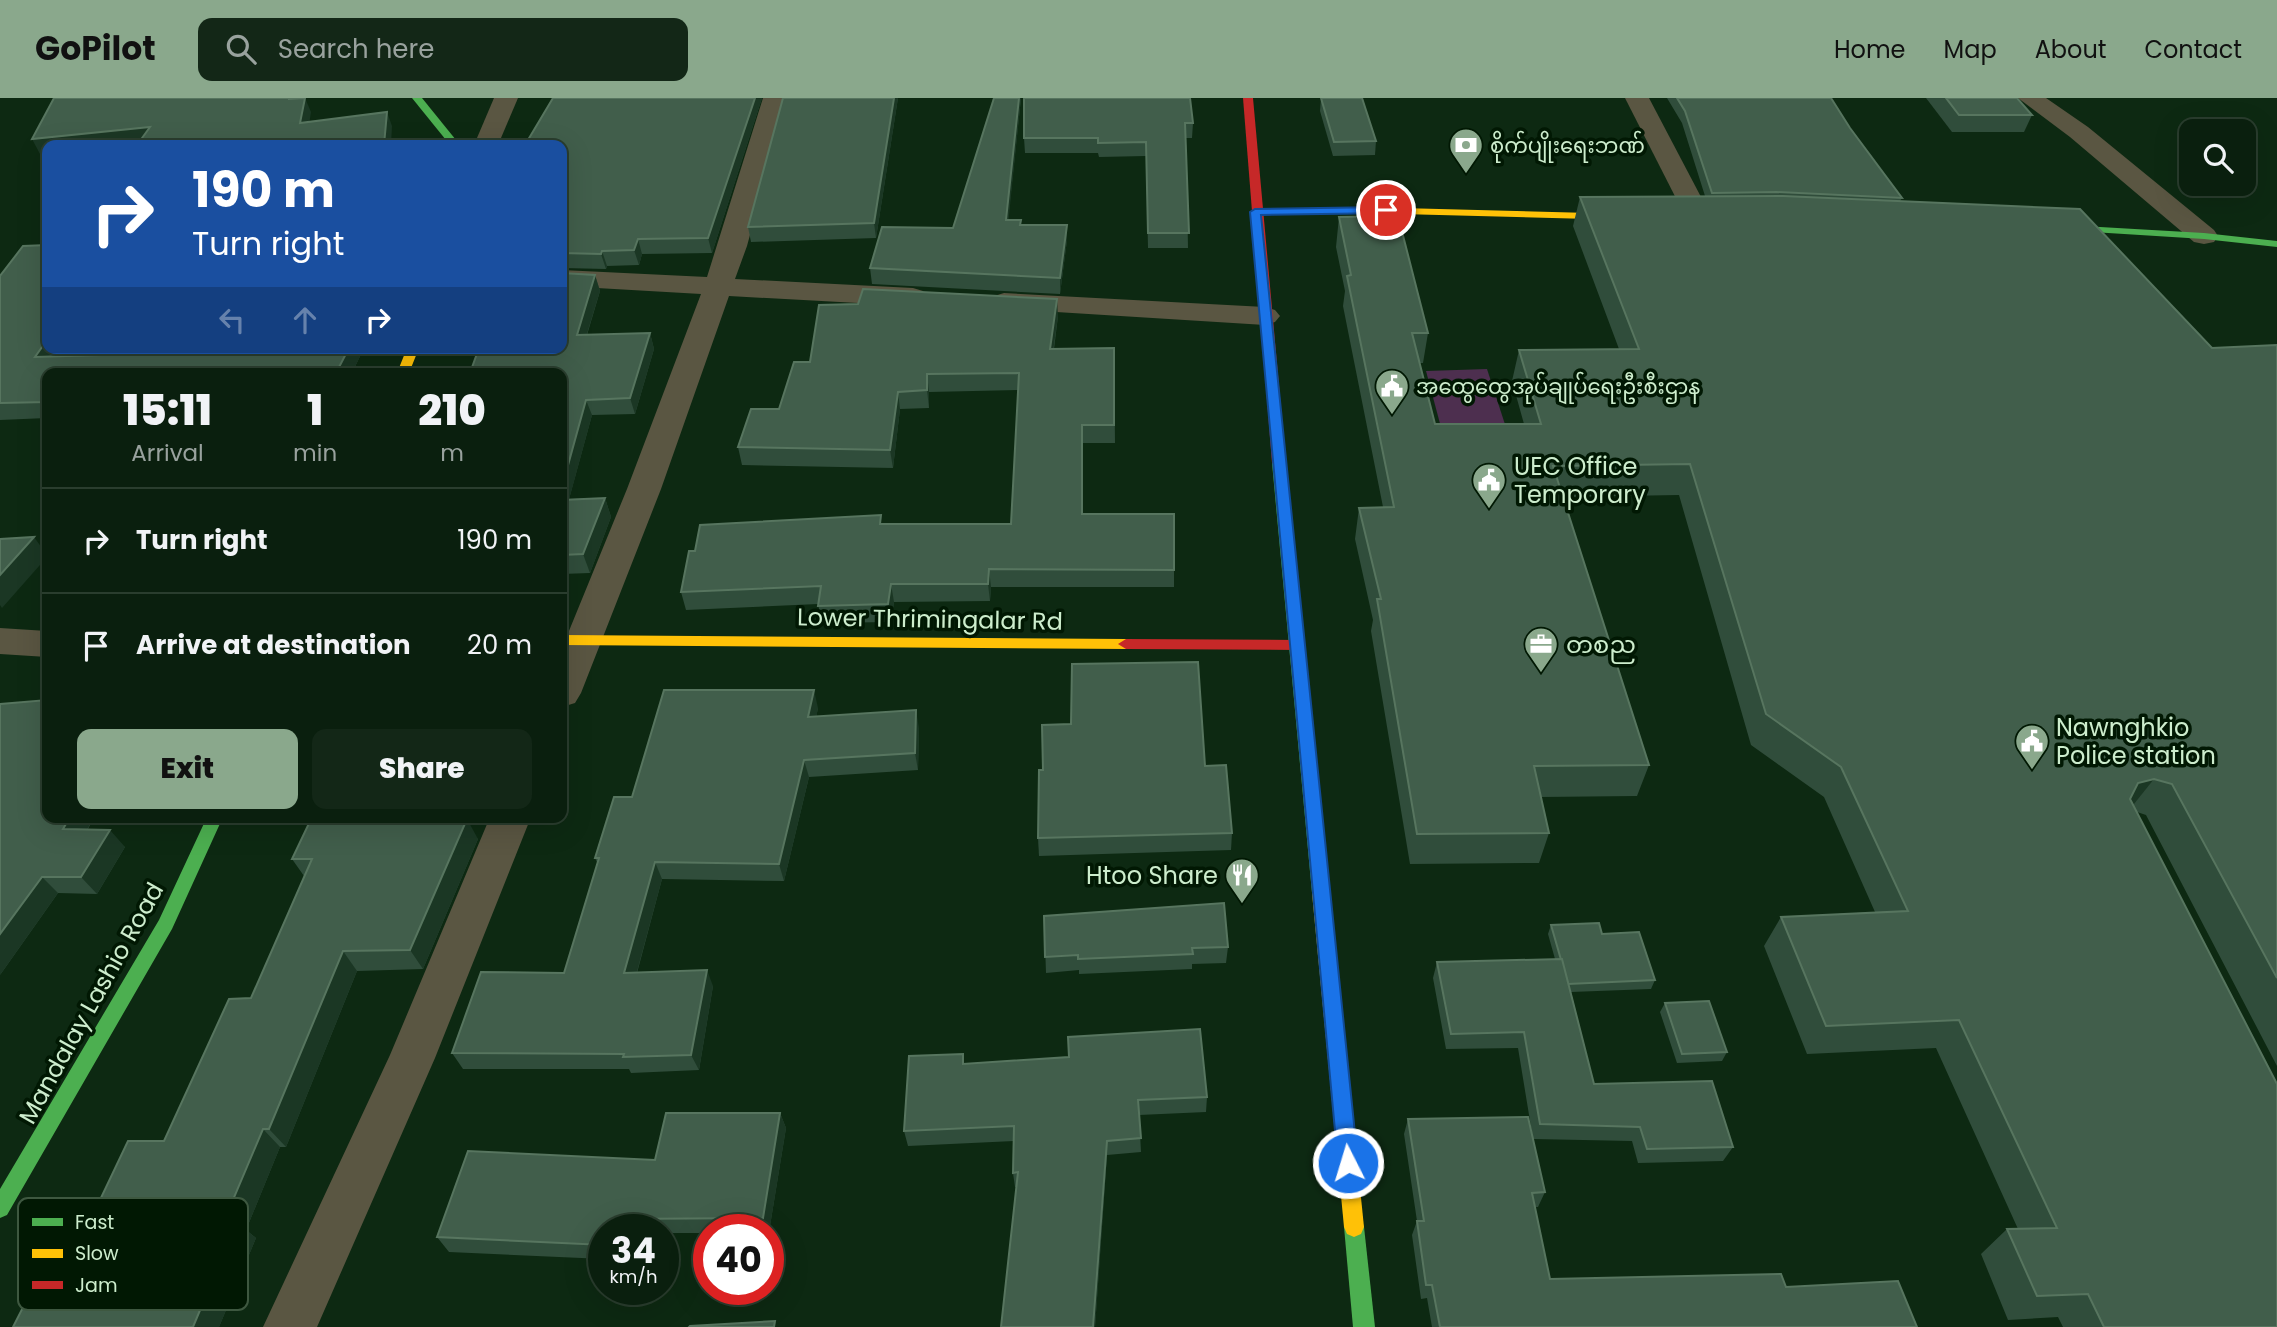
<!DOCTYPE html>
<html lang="en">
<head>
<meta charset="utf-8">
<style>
  :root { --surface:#0a1f0e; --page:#132717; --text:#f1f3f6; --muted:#99a29e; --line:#2a3d2e; --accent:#8aa88c }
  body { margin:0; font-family:Poppins,"Noto Sans Myanmar",sans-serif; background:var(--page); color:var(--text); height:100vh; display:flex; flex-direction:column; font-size:26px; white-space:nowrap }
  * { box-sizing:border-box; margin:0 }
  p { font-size:23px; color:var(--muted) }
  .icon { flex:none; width:38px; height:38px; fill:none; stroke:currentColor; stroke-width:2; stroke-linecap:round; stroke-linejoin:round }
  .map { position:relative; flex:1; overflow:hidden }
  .sheet { position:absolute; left:42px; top:270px; width:525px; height:455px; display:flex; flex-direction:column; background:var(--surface); border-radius:14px; box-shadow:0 7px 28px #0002,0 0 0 2px var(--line) }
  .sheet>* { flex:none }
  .hud { position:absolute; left:42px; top:42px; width:525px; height:214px; border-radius:14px; box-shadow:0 7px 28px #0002,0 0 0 2px var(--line); background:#1a4fa0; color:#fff; overflow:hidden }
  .buttons { position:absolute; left:2179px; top:21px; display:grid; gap:14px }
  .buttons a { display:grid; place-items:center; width:77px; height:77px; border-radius:14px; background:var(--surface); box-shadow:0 7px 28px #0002,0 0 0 2px var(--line); font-size:35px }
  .speed { position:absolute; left:588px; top:1116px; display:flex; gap:14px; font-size:35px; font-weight:700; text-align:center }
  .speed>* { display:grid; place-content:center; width:91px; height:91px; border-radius:50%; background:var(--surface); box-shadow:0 7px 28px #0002,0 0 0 2px var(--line); line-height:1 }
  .speed small { font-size:18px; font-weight:400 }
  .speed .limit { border:10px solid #d22; background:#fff; color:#111 }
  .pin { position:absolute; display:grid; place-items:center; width:60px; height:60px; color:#fff; margin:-30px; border:4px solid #fff; border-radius:50%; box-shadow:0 2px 7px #0007 }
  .me { position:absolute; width:77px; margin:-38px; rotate:355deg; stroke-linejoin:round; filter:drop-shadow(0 0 5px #0008) }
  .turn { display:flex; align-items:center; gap:24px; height:147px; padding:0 35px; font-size:32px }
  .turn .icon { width:91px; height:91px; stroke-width:2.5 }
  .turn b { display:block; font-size:49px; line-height:60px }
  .lanes { display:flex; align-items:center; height:66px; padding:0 35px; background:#0003; justify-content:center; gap:35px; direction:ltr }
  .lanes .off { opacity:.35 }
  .eta { display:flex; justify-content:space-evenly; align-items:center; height:119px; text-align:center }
  .eta b { font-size:42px; font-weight:800; line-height:49px }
  .button { display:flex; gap:14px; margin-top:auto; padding:14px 35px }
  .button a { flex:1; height:80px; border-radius:14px; background:var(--accent); color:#111; font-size:28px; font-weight:800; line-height:80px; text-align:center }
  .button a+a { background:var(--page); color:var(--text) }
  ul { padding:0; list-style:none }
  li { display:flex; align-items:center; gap:21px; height:105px; padding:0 35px; border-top:2px solid var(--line) }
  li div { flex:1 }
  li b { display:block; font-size:26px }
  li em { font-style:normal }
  header { display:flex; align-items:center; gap:42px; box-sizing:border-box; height:98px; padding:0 35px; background:var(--accent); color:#111 }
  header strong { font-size:33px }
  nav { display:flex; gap:38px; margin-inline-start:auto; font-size:24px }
  .search { width:490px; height:63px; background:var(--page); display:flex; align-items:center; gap:18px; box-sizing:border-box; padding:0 24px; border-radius:14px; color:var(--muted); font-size:26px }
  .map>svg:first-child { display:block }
</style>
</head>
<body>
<header>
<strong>GoPilot</strong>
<div class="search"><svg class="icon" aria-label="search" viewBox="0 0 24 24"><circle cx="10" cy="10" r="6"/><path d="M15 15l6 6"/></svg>Search here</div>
<nav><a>Home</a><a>Map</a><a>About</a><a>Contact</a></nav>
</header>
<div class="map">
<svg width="2277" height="1229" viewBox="0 0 2277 1229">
  <rect width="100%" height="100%" fill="#0d2912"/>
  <!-- green -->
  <path fill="#4d2f4f" d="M 1487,271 L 1513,351 L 1447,352 L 1426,273 Z"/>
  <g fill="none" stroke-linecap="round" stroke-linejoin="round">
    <!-- street -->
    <g fill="#5a5642" fill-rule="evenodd">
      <path d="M 494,0 L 518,0 L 498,47 L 474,47 Z"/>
      <path d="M 763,0 L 787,0 L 747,148 L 735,181 L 913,190 L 923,193 L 927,199 L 923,205 L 913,208 L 729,198 L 661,391 L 581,595 L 575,605 L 562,609 L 562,550 L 627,391 L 701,196 L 562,188 L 562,172 L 707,179 Z"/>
      <path d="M 1625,0 L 1649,0 L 1711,118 L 1707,124 L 1698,126 L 1689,124 L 1685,118 Z"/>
      <path d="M 2018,0 L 2046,0 L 2088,29 L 2214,132 L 2218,138 L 2214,144 L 2204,146 L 2194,144 L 2070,39 Z"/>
      <path d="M 1004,195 L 1265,209 L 1275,212 L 1280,218 L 1275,224 L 1265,227 L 994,210 L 990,204 L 994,198 Z"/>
      <path d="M 0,530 L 47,533 L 47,559 L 0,556 Z"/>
      <path d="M 490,719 L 531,719 L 435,960 L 317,1229 L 263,1229 L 390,957 Z"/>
    </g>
    <!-- fast -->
    <g fill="#4caf50" fill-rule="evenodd">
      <path d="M 412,0 L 422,0 L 460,47 L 450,47 Z"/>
      <path d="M 2048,126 L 2204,135 L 2277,143 L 2277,149 L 2204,141 L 2044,131 L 2044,127 Z"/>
      <path d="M 1279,361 L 1286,365 L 1330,795 L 1327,800 L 1321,802 L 1315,800 L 1312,795 L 1272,365 Z"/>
      <path d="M 207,719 L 223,719 L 172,831 L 7,1117 L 0,1120 L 0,1091 L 159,822 Z"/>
      <path d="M 1354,1119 L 1361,1122 L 1364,1129 L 1375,1229 L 1353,1229 L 1344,1129 L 1347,1122 Z"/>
    </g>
    <!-- slow -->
    <g fill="#ffc107" fill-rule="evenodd">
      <path d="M 1362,109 L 1628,116 L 1633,119 L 1628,122 L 1362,115 L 1255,117 L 1250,114 L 1255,111 Z"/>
      <path d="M 407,250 L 419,250 L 409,275 L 397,275 Z"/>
      <path d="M 562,537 L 1126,541 L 1134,546 L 1126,551 L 562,547 Z"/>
      <path d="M 1321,788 L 1327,790 L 1330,795 L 1364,1129 L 1361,1136 L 1354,1139 L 1347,1136 L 1344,1129 L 1312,795 L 1315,790 Z"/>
    </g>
    <!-- jam -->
    <g fill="#c62828" fill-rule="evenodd">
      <path d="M 1243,0 L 1253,0 L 1286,365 L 1279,369 L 1272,365 Z"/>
      <path d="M 1126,541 L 1297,542 L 1305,547 L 1297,552 L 1126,551 L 1118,546 Z"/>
    </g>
  </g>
  <!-- wall -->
  <g fill="#304d3b">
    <path d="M 762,0 L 712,155 L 642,156 L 639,167 L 607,168 L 606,171 L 562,170 L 562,47 Z"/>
    <path d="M 783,0 L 898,0 L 876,140 L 751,144 L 748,129 Z"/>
    <path d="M 994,0 L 1021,0 L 1008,122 L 1021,127 L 1067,127 L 1067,142 L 1060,196 L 872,186 L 870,170 L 953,130 Z"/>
    <path d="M 1321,0 L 1376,43 L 1375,57 L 1333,58 L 1320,13 Z"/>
    <path d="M 1667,0 L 1831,0 L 1850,30 L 1902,100 L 1900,103 L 2212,250 L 2277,247 L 2277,968 L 2146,717 L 2137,714 L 2277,1229 L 2063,1229 L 2058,1219 L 2008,1222 L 1981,1156 L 2007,1131 L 2018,1131 L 1936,950 L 1807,956 L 1764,848 L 1781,819 L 1875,814 L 1824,699 L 1751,647 L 1679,397 L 1563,399 L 1649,667 L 1637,698 L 1541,699 L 1549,735 L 1539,765 L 1410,766 L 1371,533 L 1373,522 L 1355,441 L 1359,410 L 1383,409 L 1343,208 L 1345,193 L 1336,149 L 1339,119 L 1428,235 L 1423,265 L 1420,265 L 1435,326 L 1524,326 L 1512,283 L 1519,252 L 1619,251 L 1573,128 L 1580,99 L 1705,98 L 1682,25 Z"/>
    <path d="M 1926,0 L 2017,0 L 2032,17 L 2024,34 L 1952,34 Z"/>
    <path d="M 1193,25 L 1192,40 L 1186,40 L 1188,150 L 1148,150 L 1146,58 L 1099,59 L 1098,55 L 1025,55 L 1024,40 Z"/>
    <path d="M 595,177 L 600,193 L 587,237 L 650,235 L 654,251 L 635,316 L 592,317 L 569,401 L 605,400 L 611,419 L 590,475 L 562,476 L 562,275 Z"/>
    <path d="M 0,178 L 47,250 L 63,250 L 57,259 L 364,250 L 352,275 L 47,275 L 47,320 L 0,322 Z"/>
    <path d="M 1058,218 L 1054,251 L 1114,250 L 1115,345 L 1082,345 L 1082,416 L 1174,472 L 1174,489 L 991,489 L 990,503 L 894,504 L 891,524 L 822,525 L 818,506 L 686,512 L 681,494 L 883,426 L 1011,426 L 1018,292 L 929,294 L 929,310 L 900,311 L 893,370 L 742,367 L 738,349 L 779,311 Z"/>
    <path d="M 818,610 L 816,619 L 919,630 L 918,672 L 809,679 L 784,783 L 662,781 L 637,875 L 713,888 L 699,972 L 631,975 L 629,971 L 463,971 L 452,955 L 564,875 L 598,766 L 595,760 L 632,699 Z"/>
    <path d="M 1205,668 L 1232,735 L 1231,752 L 1039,758 L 1038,740 Z"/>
    <path d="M 47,719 L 94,719 L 88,731 L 125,749 L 97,796 L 58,795 L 0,877 Z"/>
    <path d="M 312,719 L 446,719 L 445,721 L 478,741 L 423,871 L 357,873 L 286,1049 L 280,1049 L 246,1132 L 256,1140 L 219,1229 L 13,1229 L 90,1123 L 164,1043 L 251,900 L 304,778 L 292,761 Z"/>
    <path d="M 1044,818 L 1228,849 L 1226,865 L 1192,866 L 1192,871 L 1079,876 L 1079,872 L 1046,875 Z"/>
    <path d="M 1551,827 L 1602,836 L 1655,882 L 1651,891 L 1571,894 L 1594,986 L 1733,1049 L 1723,1063 L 1638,1065 L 1632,1043 L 1533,1041 L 1518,950 L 1446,951 L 1433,880 L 1437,864 L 1555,861 L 1548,836 Z"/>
    <path d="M 1665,905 L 1727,954 L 1722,963 L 1677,965 L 1660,914 Z"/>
    <path d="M 965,966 L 1207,999 L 1206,1014 L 1139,1017 L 1141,1054 L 1107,1057 L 1095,1229 L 1001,1229 L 1017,1089 L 1015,1089 L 1013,1075 L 1014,1043 L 908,1048 L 904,1033 Z"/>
    <path d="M 780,1015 L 786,1030 L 769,1134 L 768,1135 L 768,1132 L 709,1132 L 709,1135 L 663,1135 L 663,1132 L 604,1132 L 604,1161 L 449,1154 L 437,1139 L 655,1062 Z"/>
    <path d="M 1408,1021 L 1545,1094 L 1538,1109 L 1535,1109 L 1550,1181 L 1786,1189 L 1917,1229 L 1432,1229 L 1427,1200 L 1421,1201 L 1412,1137 L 1417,1123 L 1404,1036 Z"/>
  </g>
  <!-- shaded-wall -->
  <g fill="#1b3724">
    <path d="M 305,0 L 311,14 L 307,40 L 300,25 Z"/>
    <path d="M 755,0 L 762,0 L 712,155 L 708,140 Z"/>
    <path d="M 894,0 L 898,0 L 876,140 L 874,125 Z"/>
    <path d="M 1019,0 L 1021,0 L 1007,137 L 1006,122 Z"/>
    <path d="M 387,14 L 392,28 L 391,47 L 384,47 Z"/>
    <path d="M 150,29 L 158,43 L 122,47 L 47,47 L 47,55 L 40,56 L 32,41 Z"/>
    <path d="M 1067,127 L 1067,142 L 1060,196 L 1060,180 Z"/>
    <path d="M 638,141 L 642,156 L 639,167 L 634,152 Z"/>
    <path d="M 602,153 L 607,168 L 606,171 L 601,156 Z"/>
    <path d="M 595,177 L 600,193 L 582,252 L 577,237 Z"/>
    <path d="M 1057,201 L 1058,218 L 1051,268 L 1050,251 Z"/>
    <path d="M 650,235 L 654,251 L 635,316 L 630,300 Z"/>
    <path d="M 47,242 L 47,250 L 63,250 L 45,275 L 35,259 Z"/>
    <path d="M 349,250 L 364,250 L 352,275 L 336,275 Z"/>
    <path d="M 927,276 L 929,294 L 929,310 L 927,292 Z"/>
    <path d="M 898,294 L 900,311 L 893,370 L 890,352 Z"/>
    <path d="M 586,302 L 592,317 L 567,409 L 562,396 L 562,389 Z"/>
    <path d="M 605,400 L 611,419 L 590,475 L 583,456 Z"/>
    <path d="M 34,439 L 47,457 L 47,459 L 2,510 L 0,507 L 0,477 Z"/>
    <path d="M 989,471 L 991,489 L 990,503 L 988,486 Z"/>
    <path d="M 891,486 L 894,504 L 891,524 L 888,506 Z"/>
    <path d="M 814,592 L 818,610 L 813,637 L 808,619 Z"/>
    <path d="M 916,612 L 919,630 L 918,672 L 915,655 Z"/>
    <path d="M 804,662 L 809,679 L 784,783 L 779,766 Z"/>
    <path d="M 2154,681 L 2130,711 L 2113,715 L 2138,685 Z"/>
    <path d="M 70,719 L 94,719 L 78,748 L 63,731 Z"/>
    <path d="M 426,719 L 446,719 L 438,741 L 426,721 Z"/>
    <path d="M 467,721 L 478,741 L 423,871 L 410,852 Z"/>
    <path d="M 110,732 L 125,749 L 97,796 L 81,779 Z"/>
    <path d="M 655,764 L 662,781 L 632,892 L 624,875 Z"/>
    <path d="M 42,779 L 58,795 L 0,877 L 0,836 Z"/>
    <path d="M 343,853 L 357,873 L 286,1049 L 269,1031 Z"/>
    <path d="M 707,872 L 713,888 L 699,972 L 691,957 Z"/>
    <path d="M 780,1015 L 786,1030 L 769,1134 L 763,1120 Z"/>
    <path d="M 263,1031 L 280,1049 L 246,1132 L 256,1140 L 219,1229 L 193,1229 L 224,1123 Z"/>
    <path d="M 1107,1043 L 1107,1057 L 1095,1229 L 1093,1229 Z"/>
    <path d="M 617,1121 L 624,1132 L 614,1132 Z"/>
  </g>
  <!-- building -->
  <g fill="#415e4b" stroke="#57755f" stroke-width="2">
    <path d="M 54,0 L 289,0 L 289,1 L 305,0 L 300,25 L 387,14 L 384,47 L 137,47 L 150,29 L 32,41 Z"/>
    <path d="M 553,0 L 755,0 L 708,140 L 638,141 L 634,152 L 602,153 L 601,156 L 562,155 L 562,47 L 525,47 Z"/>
    <path d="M 783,0 L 894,0 L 874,125 L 748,129 Z"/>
    <path d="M 994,0 L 1019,0 L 1006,122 L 1021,122 L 1020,127 L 1067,127 L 1060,180 L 870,170 L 882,129 L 953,130 Z"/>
    <path d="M 1024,0 L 1190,0 L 1193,25 L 1185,25 L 1189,135 L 1148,135 L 1146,44 L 1098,45 L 1098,40 L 1024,40 Z"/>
    <path d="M 1321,0 L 1362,0 L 1376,43 L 1334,44 Z"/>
    <path d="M 1677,0 L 1831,0 L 1850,30 L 1902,100 L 1777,94 L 1712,95 L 1685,13 Z"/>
    <path d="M 1946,0 L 2017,0 L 2032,17 L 1959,17 Z"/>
    <path d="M 1783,98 L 2080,111 L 2212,250 L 2277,247 L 2277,880 L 2172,686 L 2154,681 L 2138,685 L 2130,701 L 2277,986 L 2277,1229 L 2104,1229 L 2088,1196 L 2037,1198 L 2007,1131 L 2057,1130 L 1959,922 L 1826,928 L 1781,819 L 1908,813 L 1841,669 L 1766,616 L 1690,366 L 1553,368 L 1649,667 L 1534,668 L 1549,735 L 1417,736 L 1377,501 L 1381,501 L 1359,410 L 1394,409 L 1347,178 L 1351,177 L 1339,119 L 1398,118 L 1428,235 L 1412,235 L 1435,326 L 1541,326 L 1519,252 L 1639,251 L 1580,99 Z"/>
    <path d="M 47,147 L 47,242 L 35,259 L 204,254 L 207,250 L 349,250 L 336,275 L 47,275 L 47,304 L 0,305 L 0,178 L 23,148 Z"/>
    <path d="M 562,175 L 595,177 L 577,237 L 650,235 L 630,300 L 586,302 L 562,389 L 562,275 L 470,275 L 479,250 L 562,250 Z"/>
    <path d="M 863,191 L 1057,201 L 1050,251 L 1114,250 L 1114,327 L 1082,327 L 1082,416 L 1174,416 L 1174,472 L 989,471 L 988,486 L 891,486 L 888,506 L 818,508 L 821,488 L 681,494 L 689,453 L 695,453 L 700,427 L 881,417 L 880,426 L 1011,426 L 1019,275 L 927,276 L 927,292 L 898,294 L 890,352 L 738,349 L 751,311 L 779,311 L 794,264 L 810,264 L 819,207 L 858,206 Z"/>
    <path d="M 605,400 L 583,456 L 562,457 L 562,402 Z"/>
    <path d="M 34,439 L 0,477 L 0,441 Z"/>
    <path d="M 1198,564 L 1205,668 L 1226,667 L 1232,735 L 1038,740 L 1039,672 L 1043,672 L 1042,627 L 1071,626 L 1072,566 Z"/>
    <path d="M 664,592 L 814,592 L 808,619 L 916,612 L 915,655 L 804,662 L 779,766 L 655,764 L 624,875 L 707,872 L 691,957 L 623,959 L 624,956 L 452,955 L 481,874 L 564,875 L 599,760 L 595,760 L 614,699 L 632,699 Z"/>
    <path d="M 47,602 L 47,719 L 70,719 L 63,731 L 110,732 L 81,779 L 42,779 L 0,836 L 0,606 Z"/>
    <path d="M 312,719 L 426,719 L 426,721 L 467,721 L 410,852 L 343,853 L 269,1031 L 263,1031 L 224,1123 L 237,1124 L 193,1229 L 13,1229 L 67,1123 L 90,1123 L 128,1043 L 164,1043 L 229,901 L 251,900 L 312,761 L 292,761 Z"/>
    <path d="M 1224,805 L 1228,849 L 1192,850 L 1193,856 L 1078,861 L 1078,857 L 1045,859 L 1044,818 Z"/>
    <path d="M 1599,825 L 1602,836 L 1639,834 L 1655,882 L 1568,886 L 1551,827 Z"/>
    <path d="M 1562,861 L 1594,986 L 1712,983 L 1733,1049 L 1647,1051 L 1640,1029 L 1540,1026 L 1524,934 L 1451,936 L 1437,864 Z"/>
    <path d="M 1709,903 L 1727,954 L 1682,956 L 1665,905 Z"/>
    <path d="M 1200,931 L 1207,999 L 1138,1002 L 1141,1040 L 1107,1043 L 1093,1229 L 1001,1229 L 1018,1074 L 1013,1075 L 1014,1028 L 904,1033 L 909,958 L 963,956 L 963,966 L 1069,959 L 1068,939 Z"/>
    <path d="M 666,1015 L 780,1015 L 763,1120 L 617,1121 L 614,1132 L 604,1132 L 604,1147 L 437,1139 L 468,1053 L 655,1062 Z"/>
    <path d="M 1528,1019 L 1545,1094 L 1532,1095 L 1550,1181 L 1781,1176 L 1786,1189 L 1898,1183 L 1917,1229 L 1440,1229 L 1432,1187 L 1426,1187 L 1417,1123 L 1424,1123 L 1408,1021 Z"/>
    <path d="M 775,1223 L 774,1229 L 689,1229 L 690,1228 Z"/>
  </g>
  <!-- route -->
  <path fill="#1a73e8" stroke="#114b97" stroke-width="2" d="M 1386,109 L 1390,110 L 1390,115 L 1261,117 L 1358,1065 L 1355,1072 L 1348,1075 L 1340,1072 L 1338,1065 L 1250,114 L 1255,111 Z"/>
  <!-- icons -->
  <defs>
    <g id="bank-pin" transform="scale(1.75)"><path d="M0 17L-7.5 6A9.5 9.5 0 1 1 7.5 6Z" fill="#8aa88c" stroke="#011803"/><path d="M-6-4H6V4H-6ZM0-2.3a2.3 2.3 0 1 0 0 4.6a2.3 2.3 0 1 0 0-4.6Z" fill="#fff"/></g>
    <g id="civic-pin" transform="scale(1.75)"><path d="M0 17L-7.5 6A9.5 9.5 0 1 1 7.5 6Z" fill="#8aa88c" stroke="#011803"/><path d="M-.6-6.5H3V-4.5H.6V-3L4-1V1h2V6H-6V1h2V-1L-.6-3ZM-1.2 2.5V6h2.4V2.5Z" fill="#fff"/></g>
    <g id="office-pin" transform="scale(1.75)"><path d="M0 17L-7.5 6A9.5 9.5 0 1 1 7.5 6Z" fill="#8aa88c" stroke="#011803"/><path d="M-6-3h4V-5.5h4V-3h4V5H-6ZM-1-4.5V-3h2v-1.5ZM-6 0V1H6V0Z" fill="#fff"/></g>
    <g id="restaurant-pin" transform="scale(1.75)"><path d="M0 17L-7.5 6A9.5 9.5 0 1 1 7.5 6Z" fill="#8aa88c" stroke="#011803"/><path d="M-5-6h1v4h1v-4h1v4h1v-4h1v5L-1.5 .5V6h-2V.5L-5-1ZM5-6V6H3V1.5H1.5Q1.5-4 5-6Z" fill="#fff"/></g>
  </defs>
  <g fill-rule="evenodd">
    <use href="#bank-pin" x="1466" y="47"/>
    <use href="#civic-pin" x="1392" y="288"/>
    <use href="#civic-pin" x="1489" y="382"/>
    <use href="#office-pin" x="1541" y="546"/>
    <use href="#civic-pin" x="2032" y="643"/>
    <use href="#restaurant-pin" x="1242" y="777"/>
  </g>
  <g text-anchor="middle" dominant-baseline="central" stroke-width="7" stroke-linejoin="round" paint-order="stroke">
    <!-- far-poi labels -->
    <g font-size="21" fill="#cdedcd" stroke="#011803" text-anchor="start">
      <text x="1490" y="47">စိုက်ပျိုးရေးဘဏ်</text>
      <text x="1416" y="288">အထွေထွေအုပ်ချုပ်ရေးဦးစီးဌာန</text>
    </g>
    <!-- poi labels -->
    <g font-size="24" fill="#cdedcd" stroke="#011803" text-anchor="start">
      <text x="1514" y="368">UEC Office<tspan x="1514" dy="28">Temporary</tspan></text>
      <text x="1566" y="546">တစည</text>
      <text x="2056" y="629">Nawnghkio<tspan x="2056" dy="28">Police station</tspan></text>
      <text x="1218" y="777" text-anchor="end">Htoo Share</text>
    </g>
    <!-- street labels -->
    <g font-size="24" fill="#cdedcd" stroke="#011803">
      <text transform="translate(930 521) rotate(1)">Lower Thrimingalar Rd</text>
      <text transform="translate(91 905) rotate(-61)">Mandalay Lashio Road</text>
    </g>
  </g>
  <!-- legend -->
  <rect x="18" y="1100" width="230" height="112" rx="10" fill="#011803" stroke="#3e5840" stroke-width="2"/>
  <rect x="32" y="1120" width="31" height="8" fill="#4caf50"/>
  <rect x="32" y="1151" width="31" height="9" fill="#ffc107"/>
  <rect x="32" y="1183" width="31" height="8" fill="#c62828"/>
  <g font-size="19" fill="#cdedcd">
    <text x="75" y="1131">Fast</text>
    <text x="75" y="1162">Slow</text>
    <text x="75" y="1194">Jam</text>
  </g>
</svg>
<div class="buttons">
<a><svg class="icon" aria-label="search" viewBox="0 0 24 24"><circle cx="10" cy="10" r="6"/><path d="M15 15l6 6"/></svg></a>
</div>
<div class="speed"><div>34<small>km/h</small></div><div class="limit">40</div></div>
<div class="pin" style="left:1386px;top:112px;background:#d93025"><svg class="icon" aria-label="arrive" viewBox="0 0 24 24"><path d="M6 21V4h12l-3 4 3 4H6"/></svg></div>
<svg class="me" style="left:1348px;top:1065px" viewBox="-20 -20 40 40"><circle r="17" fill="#1a73e8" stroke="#fff" stroke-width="3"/><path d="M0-11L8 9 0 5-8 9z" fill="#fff"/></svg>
<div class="hud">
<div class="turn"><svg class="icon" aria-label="right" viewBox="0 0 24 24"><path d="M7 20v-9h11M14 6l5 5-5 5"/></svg><div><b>190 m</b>Turn right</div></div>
<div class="lanes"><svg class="icon off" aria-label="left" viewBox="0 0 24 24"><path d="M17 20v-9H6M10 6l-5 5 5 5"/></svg><svg class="icon off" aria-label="ahead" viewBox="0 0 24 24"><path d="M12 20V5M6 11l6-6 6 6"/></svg><svg class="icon" aria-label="right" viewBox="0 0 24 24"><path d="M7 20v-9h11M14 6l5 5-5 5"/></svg></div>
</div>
<section class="sheet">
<div class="eta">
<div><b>15:11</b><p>Arrival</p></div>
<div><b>1</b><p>min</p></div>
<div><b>210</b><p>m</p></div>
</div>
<ul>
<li><svg class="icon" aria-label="right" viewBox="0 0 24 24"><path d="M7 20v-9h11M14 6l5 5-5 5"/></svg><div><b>Turn right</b></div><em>190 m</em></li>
<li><svg class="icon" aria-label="arrive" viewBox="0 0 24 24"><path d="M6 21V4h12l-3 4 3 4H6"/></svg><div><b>Arrive at destination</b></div><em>20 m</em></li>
</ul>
<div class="button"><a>Exit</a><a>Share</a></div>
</section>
</div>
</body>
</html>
